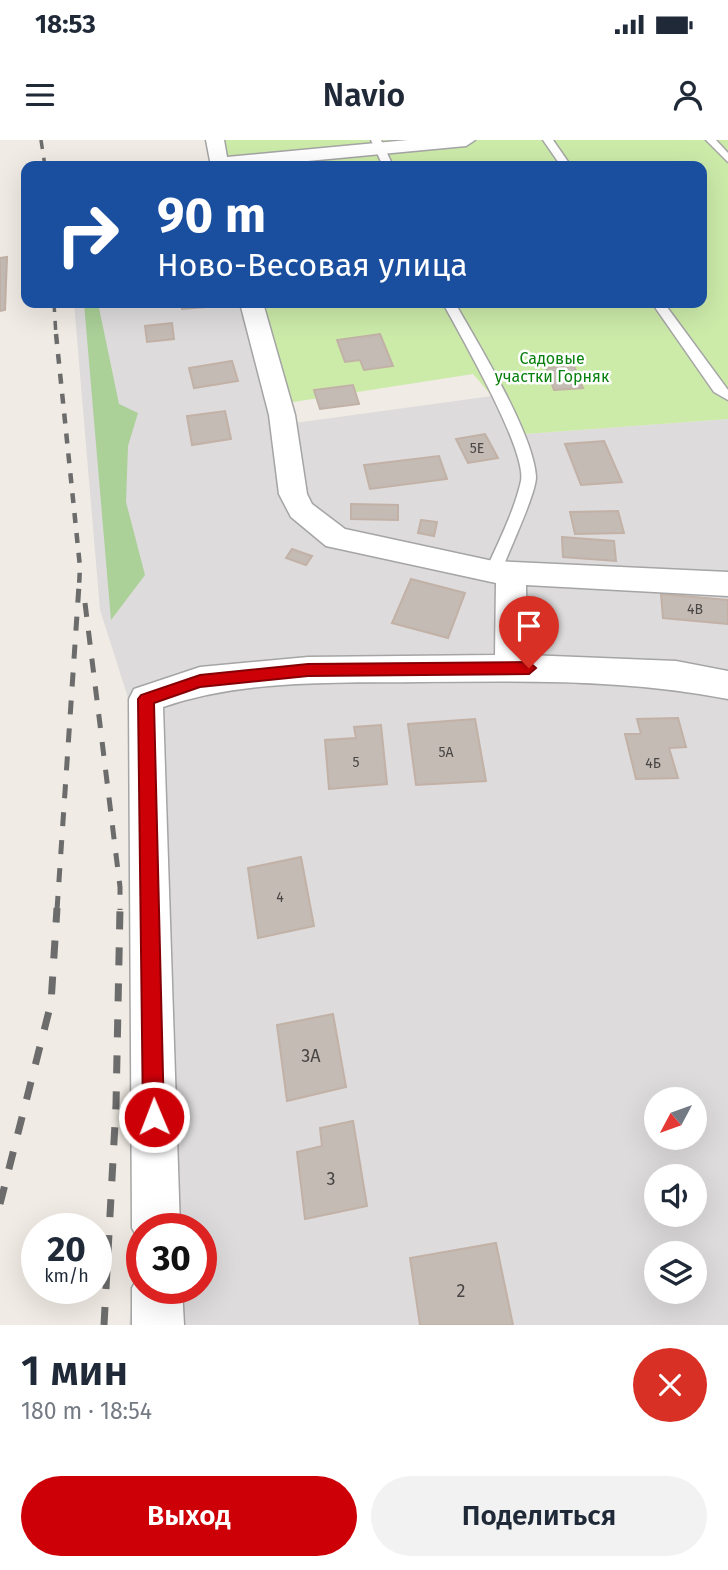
<!DOCTYPE html>
<html lang="ru">
<head>
<meta charset="utf-8">
<style>
  :root { --surface:#fff; --page:#f2f2f3; --text:#1f2937; --muted:#747a83; --accent:#cd0008 }
  body { margin:0; font-family:"Fira Sans",sans-serif; background:var(--page); color:var(--text); height:100vh; display:flex; flex-direction:column; font-size:26px; white-space:nowrap }
  * { box-sizing:border-box; margin:0 }
  p { font-size:23px; color:var(--muted) }
  .icon { flex:none; width:38px; height:38px; fill:none; stroke:currentColor; stroke-width:2; stroke-linecap:round; stroke-linejoin:round }
  .map { position:relative; height:1185px; overflow:hidden }
  .side { display:flex; flex-direction:column; background:var(--surface); flex:1 }
  .side>* { flex:none }
  .hud { position:absolute; left:21px; top:21px; width:686px; height:147px; border-radius:14px; box-shadow:0 7px 28px #0002; background:#1a4fa0; color:#fff; overflow:hidden }
  .needle { width:46px; rotate:229deg }
  .tools { position:absolute; left:644px; top:947px; display:grid; gap:14px }
  .tools a { display:grid; place-items:center; width:63px; height:63px; border-radius:50%; background:var(--surface); box-shadow:0 7px 28px #0002; font-size:35px }
  .speed { position:absolute; left:21px; top:1073px; display:flex; gap:14px; font-size:35px; font-weight:700; text-align:center }
  .speed>* { display:grid; place-content:center; width:91px; height:91px; border-radius:50%; background:var(--surface); box-shadow:0 7px 28px #0002; line-height:1 }
  .speed small { font-size:18px; font-weight:400 }
  .speed .limit { border:10px solid #d22; background:#fff; color:#111 }
  .pin { position:absolute; display:grid; place-items:center; width:60px; height:60px; color:#fff; margin:-72px -30px; border-radius:50% 50% 50% 0; rotate:-45deg; box-shadow:0 0 7px #0007 }
  .pin .icon { rotate:45deg }
  .me { position:absolute; width:77px; margin:-38px; rotate:359deg; stroke-linejoin:round; filter:drop-shadow(0 0 5px #0008) }
  .turn { display:flex; align-items:center; gap:24px; height:147px; padding:0 21px; font-size:32px }
  .turn .icon { width:91px; height:91px; stroke-width:2.5 }
  .turn b { display:block; font-size:49px; line-height:60px }
  .round { display:grid; place-items:center; flex:none; width:74px; height:74px; border-radius:37px; background:var(--page) }
  .headline { display:flex; align-items:center; justify-content:space-between; height:119px; padding:0 21px }
  h1 { font-size:42px; font-weight:600; line-height:52px }
  .button { display:flex; gap:14px; margin-top:auto; padding:14px 21px }
  .button a { flex:1; height:80px; border-radius:42px; background:var(--accent); color:#fff; font-size:28px; font-weight:600; line-height:80px; text-align:center }
  .button a+a { background:var(--page); color:var(--text) }
  .status { display:flex; justify-content:space-between; align-items:center; height:49px; padding:0 35px; background:var(--surface); direction:ltr }
  .status svg { height:19px; fill:currentColor }
  header { display:flex; justify-content:space-between; align-items:center; height:91px; padding:0 21px; background:var(--surface); font-size:32px; font-weight:600 }
  .map>svg:first-child { display:block }
</style>
</head>
<body>
<div class="status"><b>18:53</b><svg viewBox="0 0 49 12"><path d="M0 12V9h3v3zM5 12V6h3v6zM10 12V3h3v9zM15 12V0h3v12zM26 1h20v11H26zM47 4h2v5h-2z"/></svg></div>
<header><svg class="icon" aria-label="menu" viewBox="0 0 24 24"><path d="M4 6h16M4 12h16M4 18h16"/></svg>Navio<svg class="icon" aria-label="person" viewBox="0 0 24 24"><circle cx="12" cy="8" r="4"/><path d="M4 21q1-7 8-7t8 7"/></svg></header>
<div class="map">
<svg width="728" height="1185" viewBox="0 0 728 1185">
  <rect width="100%" height="100%" fill="#f0ebe4"/>
  <!-- residential -->
  <path fill="#dddbdb" fill-rule="evenodd" d="M 74,163 L 249,163 L 280,285 L 492,256 L 525,294 L 728,279 L 728,1185 L 129,1185 L 135,1136 L 129,561 L 100,470 ZM 656,959 L 695,959 L 695,998 L 656,998 ZM 656,1036 L 695,1036 L 695,1074 L 656,1074 ZM 142,1088 L 201,1088 L 201,1148 L 142,1148 ZM 656,1113 L 695,1113 L 695,1152 L 656,1152 Z"/>
  <!-- grass -->
  <path fill="#cceba9" d="M 216,0 L 728,0 L 728,279 L 525,294 L 473,234 L 287,263 L 260,163 L 702,163 L 702,26 L 223,26 Z"/>
  <!-- forest -->
  <path fill="#abd098" d="M 84,163 L 98,163 L 119,264 L 138,273 L 128,306 L 126,362 L 145,435 L 111,480 Z"/>
  <!-- building -->
  <g fill="#c4bbb4" stroke="#c2b1a6" stroke-width="2">
    <path d="M 7,117 L 5,170 L 0,171 L 0,118 Z"/>
    <path d="M 182,163 L 230,163 L 231,165 L 182,169 Z"/>
    <path d="M 172,183 L 174,199 L 147,202 L 145,186 Z"/>
    <path d="M 380,194 L 393,226 L 364,230 L 360,220 L 345,222 L 337,200 Z"/>
    <path d="M 232,221 L 238,241 L 194,248 L 189,228 Z"/>
    <path d="M 574,226 L 583,248 L 554,250 L 546,228 Z"/>
    <path d="M 353,245 L 359,264 L 320,269 L 314,250 Z"/>
    <path d="M 225,271 L 231,299 L 192,305 L 187,276 Z"/>
    <path d="M 485,294 L 498,318 L 468,323 L 456,299 Z"/>
    <path d="M 604,301 L 622,342 L 581,345 L 565,304 Z"/>
    <path d="M 439,316 L 447,339 L 370,349 L 364,325 Z"/>
    <path d="M 351,364 L 398,365 L 398,380 L 351,379 Z"/>
    <path d="M 618,371 L 624,393 L 575,394 L 570,372 Z"/>
    <path d="M 421,380 L 437,382 L 434,396 L 418,393 Z"/>
    <path d="M 562,397 L 614,401 L 616,421 L 563,417 Z"/>
    <path d="M 292,409 L 312,416 L 306,425 L 286,418 Z"/>
    <path d="M 411,439 L 465,453 L 448,498 L 392,483 Z"/>
    <path d="M 661,454 L 728,460 L 728,484 L 663,478 Z"/>
    <path d="M 678,578 L 686,607 L 669,608 L 678,638 L 636,639 L 625,594 L 641,594 L 637,579 Z"/>
    <path d="M 475,579 L 486,641 L 416,645 L 408,584 Z"/>
    <path d="M 381,585 L 387,644 L 329,649 L 325,600 L 356,598 L 354,587 Z"/>
    <path d="M 301,717 L 314,786 L 258,798 L 248,728 Z"/>
    <path d="M 333,874 L 346,947 L 287,961 L 277,885 Z"/>
    <path d="M 353,981 L 367,1066 L 305,1079 L 297,1012 L 322,1006 L 320,988 Z"/>
    <path d="M 496,1103 L 513,1185 L 420,1185 L 410,1118 Z"/>
  </g>
  <g fill="none" stroke-linecap="round" stroke-linejoin="round">
    <!-- service casing -->
    <g stroke="#a5a5a5" stroke-width="3">
      <g id="service">
        <path d="M 371,0 L 381,0 L 393,26 L 383,26 Z"/>
        <path d="M 543,0 L 553,0 L 571,26 L 561,26 Z"/>
        <path d="M 706,0 L 716,0 L 728,13 L 728,22 Z"/>
        <path d="M 443,163 L 455,163 C 477,202 534,294 536,337 C 536,354 508,413 501,432 L 493,438 L 485,432 C 498,403 514,372 521,341 C 527,310 460,195 443,163 Z"/>
        <path d="M 652,163 L 664,163 L 728,250 L 728,260 L 714,252 Z"/>
      </g>
    </g>
    <!-- minor casing -->
    <g stroke="#a5a5a5" stroke-width="3">
      <g id="minor">
        <path d="M 206,0 L 224,0 L 227,17 L 408,0 L 475,0 L 466,6 L 255,26 L 211,26 Z"/>
        <path d="M 240,163 L 263,163 L 295,275 L 307,354 L 312,364 L 345,389 L 493,421 L 728,432 L 728,456 L 526,445 L 527,515 L 676,521 L 728,531 L 728,559 C 627,539 523,541 421,542 C 335,543 245,539 163,567 L 180,1088 L 142,1088 L 142,1106 L 132,1088 L 129,559 L 134,549 L 200,527 L 308,517 L 495,515 L 496,443 L 326,406 L 291,377 L 279,354 L 269,275 Z"/>
        <path d="M 142,1129 L 142,1148 L 182,1148 L 184,1185 L 132,1185 L 132,1148 Z"/>
      </g>
    </g>
    <!-- service -->
    <use href="#service" fill="#fff" fill-rule="evenodd"/>
    <!-- minor -->
    <use href="#minor" fill="#fff" fill-rule="evenodd"/>
    <!-- rail-far3 -->
    <g stroke="#6c6c6c" stroke-width="3.5" stroke-dasharray="9 9" stroke-linecap="butt">
      <path d="M 41,0 L 45,26"/>
      <path d="M 54,163 L 56,196"/>
    </g>
    <!-- rail-far2 -->
    <path stroke="#6c6c6c" stroke-width="4.5" stroke-dasharray="10 10" stroke-linecap="butt" d="M 56,194 L 80,427 L 79,447"/>
    <!-- rail-far1 -->
    <g stroke="#6c6c6c" stroke-width="5" stroke-dasharray="14 14" stroke-linecap="butt">
      <path d="M 85,463 L 120,747 L 120,770"/>
      <path d="M 57,770 L 79,445"/>
    </g>
    <!-- rail -->
    <g stroke="#6c6c6c" stroke-width="7" stroke-dasharray="18 18" stroke-linecap="butt">
      <path d="M 0,1064 L 51,863 L 57,768"/>
      <path d="M 104,1185 L 116,965 L 120,768"/>
    </g>
  </g>
  <!-- route -->
  <path fill="#cd0008" stroke="#850005" stroke-width="2" d="M 529,522 L 536,528 L 529,534 L 308,536 L 200,547 L 154,563 L 164,977 L 161,984 L 154,987 L 146,984 L 143,977 L 138,559 L 141,555 L 200,535 L 308,524 Z"/>
  <g text-anchor="middle" dominant-baseline="central" stroke-width="5" stroke-linejoin="round" paint-order="stroke">
    <!-- number labels -->
    <g font-size="14" fill="#484544">
      <text x="477" y="308">5Е</text>
      <text x="695" y="469">4В</text>
      <text x="446" y="612">5А</text>
      <text x="356" y="622">5</text>
      <text x="653" y="623">4Б</text>
      <text x="280" y="757">4</text>
    </g>
    <!-- far-park labels -->
    <g font-size="16" fill="#09800e" stroke="#fff">
      <text x="552" y="218">Садовые<tspan x="552" dy="18">участки Горняк</tspan></text>
    </g>
    <!-- near-number labels -->
    <g font-size="18" fill="#484544">
      <text x="311" y="916">3А</text>
      <text x="331" y="1039">3</text>
      <text x="461" y="1151">2</text>
    </g>
  </g>
</svg>
<div class="tools">
<a><svg class="needle" viewBox="-14 -14 28 28"><path d="M0-13l5 13h-10z" fill="#e53935"/><path d="M0 13l5-13h-10z" fill="#747a83"/></svg></a>
<a><svg class="icon" aria-label="sound" viewBox="0 0 24 24"><path d="M4 9h4l5-4v14l-5-4H4zM17 9q2 3 0 6"/></svg></a>
<a><svg class="icon" aria-label="layers" viewBox="0 0 24 24"><path d="M12 4l9 5-9 5-9-5zM3 14l9 5 9-5"/></svg></a>
</div>
<div class="speed"><div>20<small>km/h</small></div><div class="limit">30</div></div>
<div class="pin" style="left:529px;top:528px;background:#d93025"><svg class="icon" aria-label="arrive" viewBox="0 0 24 24"><path d="M6 21V4h12l-3 4 3 4H6"/></svg></div>
<svg class="me" style="left:154px;top:977px" viewBox="-20 -20 40 40"><circle r="17" fill="#cd0008" stroke="#fff" stroke-width="3"/><path d="M0-11L8 9 0 5-8 9z" fill="#fff"/></svg>
<div class="hud">
<div class="turn"><svg class="icon" aria-label="right" viewBox="0 0 24 24"><path d="M7 20v-9h11M14 6l5 5-5 5"/></svg><div><b>90 m</b>Ново-Весовая улица</div></div>
</div>
</div>
<section class="side">
<div class="headline"><div><h1>1 мин</h1><p>180 m · 18:54</p></div><a class="round" style="background:#d93025;color:#fff"><svg class="icon" aria-label="close" viewBox="0 0 24 24"><path d="M6 6l12 12M18 6L6 18"/></svg></a></div>
<div class="button"><a>Выход</a><a>Поделиться</a></div>
</section>
</body>
</html>
